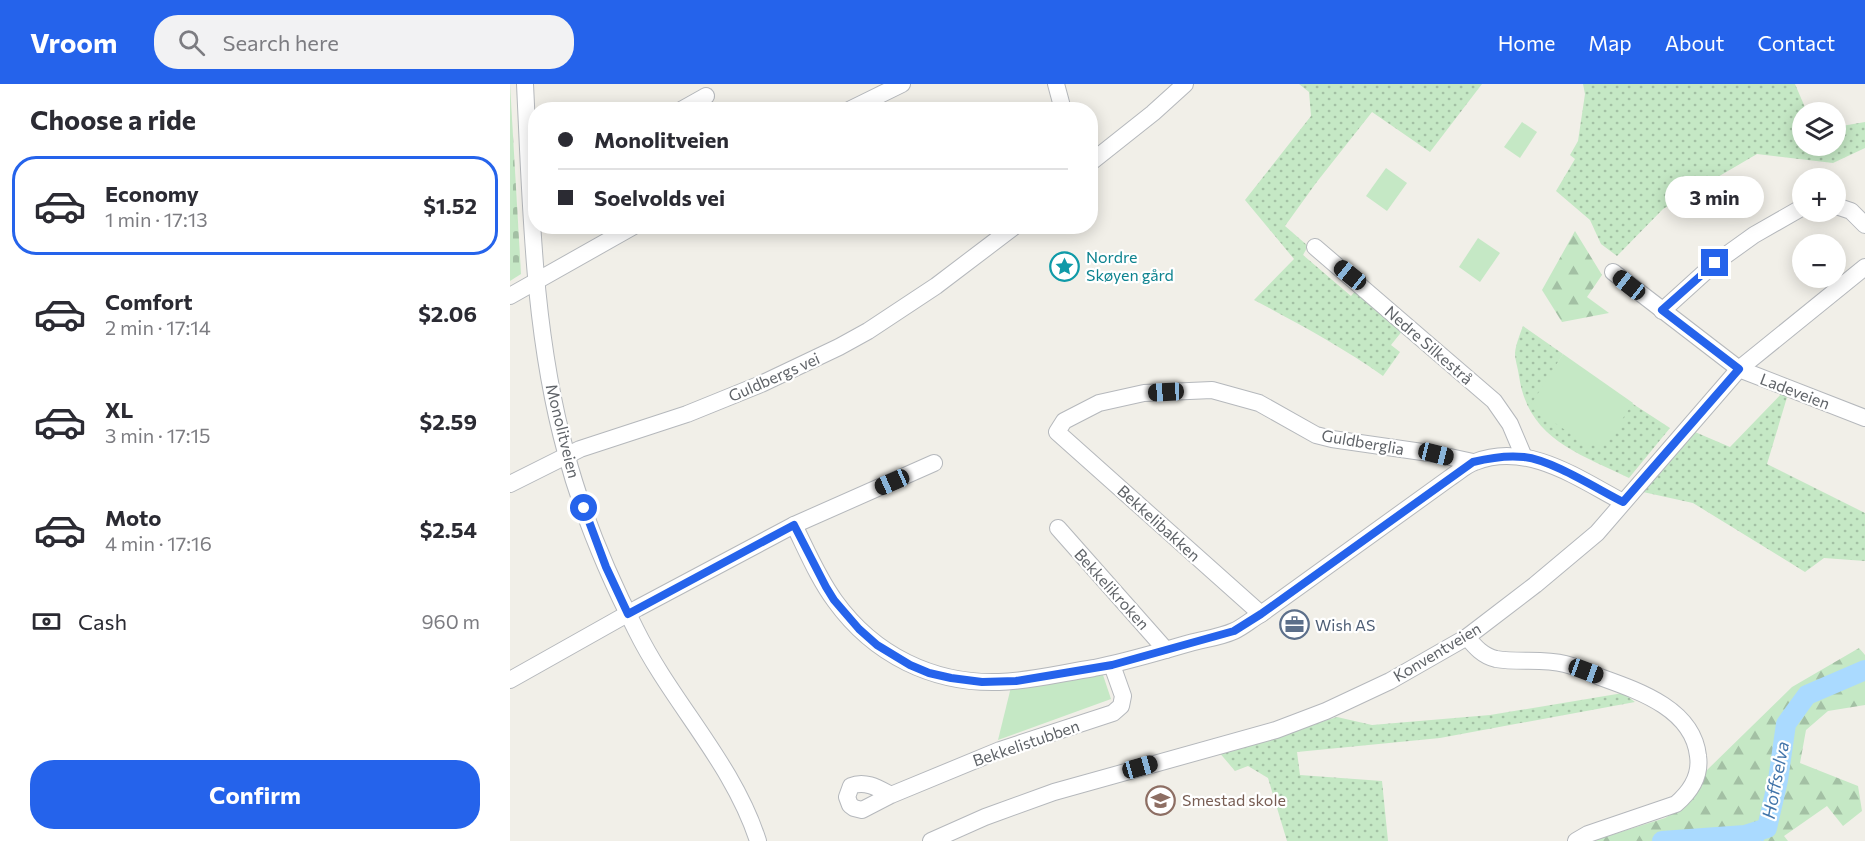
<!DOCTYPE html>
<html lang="en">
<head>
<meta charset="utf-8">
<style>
	body { margin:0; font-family:Commissioner,sans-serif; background:#f2f2f3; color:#2b2b33; height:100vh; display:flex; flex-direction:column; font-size:22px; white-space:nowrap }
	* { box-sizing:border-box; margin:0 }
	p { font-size:20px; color:#7c7c81 }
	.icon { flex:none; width:33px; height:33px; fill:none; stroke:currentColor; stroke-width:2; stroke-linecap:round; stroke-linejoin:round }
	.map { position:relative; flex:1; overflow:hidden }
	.side { display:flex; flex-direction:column; background:#fff; width:510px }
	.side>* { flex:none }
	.hud { position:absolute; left:18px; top:18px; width:570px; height:132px; border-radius:24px; box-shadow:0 3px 15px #0003; display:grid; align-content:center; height:132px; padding:0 30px; background:#fff }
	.controls { position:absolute; left:1282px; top:18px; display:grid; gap:12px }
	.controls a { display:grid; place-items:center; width:54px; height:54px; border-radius:50%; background:#fff; box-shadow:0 3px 15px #0003; font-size:30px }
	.end { position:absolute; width:27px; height:27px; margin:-14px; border:8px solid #2563eb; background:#fff; box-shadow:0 0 0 3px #fff }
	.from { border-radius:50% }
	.bubble { position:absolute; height:42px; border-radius:21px; background:#fff; box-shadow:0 3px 15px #0003; font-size:20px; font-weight:700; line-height:42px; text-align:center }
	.car { position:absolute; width:18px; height:36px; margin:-18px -9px; border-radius:8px; box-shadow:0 0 4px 2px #0007; background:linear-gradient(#222 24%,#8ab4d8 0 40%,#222 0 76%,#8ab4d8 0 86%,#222 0) }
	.hud b { display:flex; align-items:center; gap:21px; height:57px; font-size:22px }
	.hud b+b { border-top:2px solid #e1e1e2 }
	.hud i { width:15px; height:15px; background:#2b2b33 }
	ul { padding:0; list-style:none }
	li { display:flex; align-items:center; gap:18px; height:99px; margin:0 12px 9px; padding:0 18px; border:3px solid transparent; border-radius:24px }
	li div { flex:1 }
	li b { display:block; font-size:22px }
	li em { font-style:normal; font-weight:700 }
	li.current { border-color:#2563eb }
	li>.icon { width:54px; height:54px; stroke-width:1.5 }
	h2 { padding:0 30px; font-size:27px; line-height:72px }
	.pay { display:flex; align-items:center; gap:15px; height:66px; padding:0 30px; font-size:22px }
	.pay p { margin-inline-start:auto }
	.primary-button { display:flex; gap:12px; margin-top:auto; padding:12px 30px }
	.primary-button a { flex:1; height:69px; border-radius:24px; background:#2563eb; color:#fff; font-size:24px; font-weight:700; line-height:69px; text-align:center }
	header { display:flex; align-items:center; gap:36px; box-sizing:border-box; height:84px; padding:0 30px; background:#2563eb; color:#fff }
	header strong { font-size:28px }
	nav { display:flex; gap:33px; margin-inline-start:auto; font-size:21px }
	.search { width:420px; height:54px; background:#f2f2f3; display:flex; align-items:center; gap:15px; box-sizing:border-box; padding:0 21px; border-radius:24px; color:#7c7c81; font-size:22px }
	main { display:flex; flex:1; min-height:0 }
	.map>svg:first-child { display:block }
</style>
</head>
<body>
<header>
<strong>Vroom</strong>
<div class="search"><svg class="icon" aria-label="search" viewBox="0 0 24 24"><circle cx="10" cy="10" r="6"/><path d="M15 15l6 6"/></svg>Search here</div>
<nav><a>Home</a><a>Map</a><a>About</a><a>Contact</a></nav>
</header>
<main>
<section class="side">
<h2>Choose a ride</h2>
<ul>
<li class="current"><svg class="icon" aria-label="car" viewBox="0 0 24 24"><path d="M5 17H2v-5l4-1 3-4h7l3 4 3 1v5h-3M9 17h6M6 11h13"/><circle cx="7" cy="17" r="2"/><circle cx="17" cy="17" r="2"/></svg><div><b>Economy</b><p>1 min · 17:13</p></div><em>$1.52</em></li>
<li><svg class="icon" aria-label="car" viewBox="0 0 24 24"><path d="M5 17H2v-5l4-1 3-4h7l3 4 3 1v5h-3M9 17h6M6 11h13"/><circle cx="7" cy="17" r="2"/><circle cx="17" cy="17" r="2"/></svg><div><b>Comfort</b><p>2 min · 17:14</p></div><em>$2.06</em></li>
<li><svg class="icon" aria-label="car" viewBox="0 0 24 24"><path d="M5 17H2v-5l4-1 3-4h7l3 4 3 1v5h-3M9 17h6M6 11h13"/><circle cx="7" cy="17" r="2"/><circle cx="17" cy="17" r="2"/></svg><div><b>XL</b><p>3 min · 17:15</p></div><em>$2.59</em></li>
<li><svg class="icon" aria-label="car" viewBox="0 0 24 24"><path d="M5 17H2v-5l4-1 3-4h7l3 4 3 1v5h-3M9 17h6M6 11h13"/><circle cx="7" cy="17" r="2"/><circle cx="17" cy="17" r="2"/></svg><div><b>Moto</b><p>4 min · 17:16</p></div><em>$2.54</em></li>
</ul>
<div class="pay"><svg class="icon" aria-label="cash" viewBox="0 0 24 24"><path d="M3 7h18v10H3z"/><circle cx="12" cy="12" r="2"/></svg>Cash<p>960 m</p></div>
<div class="primary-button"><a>Confirm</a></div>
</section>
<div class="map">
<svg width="1355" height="757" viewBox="0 0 1355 757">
	<defs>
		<pattern id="grass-dots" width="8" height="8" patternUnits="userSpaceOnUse" patternTransform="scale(1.5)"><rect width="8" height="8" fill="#c5e8c5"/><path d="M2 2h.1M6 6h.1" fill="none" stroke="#a3c0a4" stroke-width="1.8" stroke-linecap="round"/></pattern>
		<pattern id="forest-firs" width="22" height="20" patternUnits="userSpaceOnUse" patternTransform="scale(1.5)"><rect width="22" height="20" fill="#c5e8c5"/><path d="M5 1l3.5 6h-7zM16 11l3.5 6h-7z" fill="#a3c0a4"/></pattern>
		<pattern id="cemetery-stones" width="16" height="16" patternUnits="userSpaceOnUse" patternTransform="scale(1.5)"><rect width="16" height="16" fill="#c5e8c5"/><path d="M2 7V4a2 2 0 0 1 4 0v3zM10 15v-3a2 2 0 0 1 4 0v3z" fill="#a3c0a4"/></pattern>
	</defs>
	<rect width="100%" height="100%" fill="#f1efe8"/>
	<g fill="url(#grass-dots)">
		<path d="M 789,0 L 972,0 L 920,68 L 862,28 L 806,99 L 775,142 L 798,162 L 793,171 L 841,212 L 847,205 L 893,246 L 881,261 L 890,268 L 873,292 C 832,263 789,240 744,216 L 784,175 L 735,116 L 801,32 L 799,8 Z"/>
		<polygon points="1073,0 1285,0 1297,28 1293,28 1293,62 1326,62 1326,43 1355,38 1355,64 1323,79 1247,70 1153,125 1107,172 1091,160 1080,136 1046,107 1065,75 1060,71 1068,57 1075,10"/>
		<path d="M 1013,242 L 1053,270 L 1022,322 L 1120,318 L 1160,344 L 1119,394 C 1068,369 1018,355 1009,292 C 1008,284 1005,276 1005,269 C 1006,260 1010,250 1013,242 Z"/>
		<polygon points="1274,307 1278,310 1257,380 1355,429 1355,477 1314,474 1295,488 1183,419 1133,408 1185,348 1220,363"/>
		<polygon points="1113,609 1125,618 930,654 787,668 790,691 872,697 878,757 777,757 758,694 738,682 725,687 708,667 722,665 827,633 862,641 980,631"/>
	</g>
	<g fill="url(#forest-firs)">
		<polygon points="1065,147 1092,191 1077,213 1099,229 1052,238 1032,206"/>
		<polygon points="1349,564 1355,571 1355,621 1318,627 1296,646 1290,679 1348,702 1352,727 1333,742 1317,722 1274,752 1278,757 1082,757 1155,734 1172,724 1196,687 1282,603"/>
	</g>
	<polygon fill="url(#cemetery-stones)" points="0,0 11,190 0,197"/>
	<g fill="#c5e8c5">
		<polygon points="1012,38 1027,48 1010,74 994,63"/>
		<polygon points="876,84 897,99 877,127 856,112"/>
		<polygon points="968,154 990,169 970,198 949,183"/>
		<polygon points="1053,270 1123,319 1095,361 1077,361 1020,322"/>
		<polygon points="593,591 601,615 488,656 501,603"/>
	</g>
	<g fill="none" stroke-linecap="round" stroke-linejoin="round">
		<polyline stroke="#aadaff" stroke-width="3" points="1252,757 1257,744"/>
		<polyline stroke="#aadaff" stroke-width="20" points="1152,757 1235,751 1257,744 1268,696 1276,640 1297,611 1355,586"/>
		<defs>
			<g id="minor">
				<path d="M 15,0 C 21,123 23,249 56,369 C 72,430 97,489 126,546 C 162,619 223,679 248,757"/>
				<polyline points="546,0 553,26"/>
				<polyline points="171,26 196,12"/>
				<polyline points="339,26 392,0"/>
				<polyline points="580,79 643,29 675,0"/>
				<polyline points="1326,122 1341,127 1355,141"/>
				<polyline points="805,163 984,317 1000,340 1014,373"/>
				<polyline points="1103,188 1229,285 1355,334"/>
				<polyline points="0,212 124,142"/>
				<polyline points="1152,227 1205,179 1244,151 1293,123"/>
				<polyline points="0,400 70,365 177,330 251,300 329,263 358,247 426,202 505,142"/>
				<path d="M 284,441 C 297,467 308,494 325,517 C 364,571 423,600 489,598 C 521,597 552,589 584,584 C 616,578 648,568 680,559 C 695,555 711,553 724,547 C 733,543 742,535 751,530 L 941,393 C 949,388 956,381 965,378 C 1017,357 1069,395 1113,418"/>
				<polyline points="548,444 656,566"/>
				<polyline points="751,530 547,348 554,337 589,319 634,309 702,306 749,319 806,351 822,355 926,370 963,378"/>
				<path d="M 957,553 C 965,563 973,572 986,575 C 1009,579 1033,574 1055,580 C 1067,583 1079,588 1090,593 C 1129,607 1183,625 1188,672 C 1191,692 1180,708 1166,720 L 1078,750 L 1066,757"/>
				<polyline points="0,596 128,524 284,441 424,379"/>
				<path d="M 381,711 C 368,704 355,696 341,702 L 337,713 L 340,721 L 344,724 L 352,726 L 381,711 L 490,666 L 603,629 L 611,622 L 613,612 L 602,581"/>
				<polyline points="421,757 475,733 544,708 766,646 816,627 880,597 957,553 1025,501 1087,449 1229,285 1355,183"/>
			</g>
		</defs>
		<use href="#minor" stroke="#b5b8bc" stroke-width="18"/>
		<use href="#minor" stroke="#fff" stroke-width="16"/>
	</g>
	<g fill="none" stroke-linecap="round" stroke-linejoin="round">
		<path stroke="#2563eb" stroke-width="8" d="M 74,424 L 96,483 L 118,530 L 284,441 L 316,503 L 324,516 L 349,545 L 367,561 L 400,581 L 419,589 L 441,594 L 472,598 L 506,597 L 602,581 L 724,547 L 751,530 L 963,378 C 979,374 997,371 1014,373 C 1042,376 1087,405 1113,418 L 1229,285 L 1152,226 L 1205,179"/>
	</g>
	<defs>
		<symbol id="sight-ring" viewBox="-11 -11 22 22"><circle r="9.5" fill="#fff" stroke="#0f9aa8" stroke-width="1.5"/><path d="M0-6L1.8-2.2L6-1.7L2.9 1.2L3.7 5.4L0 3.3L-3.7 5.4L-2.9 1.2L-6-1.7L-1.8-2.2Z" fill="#0f9aa8"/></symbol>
		<symbol id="office-ring" viewBox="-11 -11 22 22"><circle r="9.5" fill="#fff" stroke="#5c6f8a" stroke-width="1.5"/><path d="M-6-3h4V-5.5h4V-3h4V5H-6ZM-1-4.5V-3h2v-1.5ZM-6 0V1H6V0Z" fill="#5c6f8a"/></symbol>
		<symbol id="school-ring" viewBox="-11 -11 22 22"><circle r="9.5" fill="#fff" stroke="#8d6e63" stroke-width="1.5"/><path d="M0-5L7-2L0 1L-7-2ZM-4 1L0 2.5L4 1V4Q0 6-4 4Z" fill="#8d6e63"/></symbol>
	</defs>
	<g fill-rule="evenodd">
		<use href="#sight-ring" x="538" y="166" width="33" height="33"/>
		<use href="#office-ring" x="768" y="524" width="33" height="33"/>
		<use href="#school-ring" x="634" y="700" width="33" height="33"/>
	</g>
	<g text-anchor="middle" stroke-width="4.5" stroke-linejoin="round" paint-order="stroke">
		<g font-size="16" fill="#0d838f" stroke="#fff" text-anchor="start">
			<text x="576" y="179">Nordre<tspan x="576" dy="18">Skøyen gård</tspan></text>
		</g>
		<g font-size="16" fill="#5f6368" stroke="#fff">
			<text transform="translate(919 261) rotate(41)" y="6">Nedre Silkestrå</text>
			<text transform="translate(264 293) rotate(-24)" y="6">Guldbergs vei</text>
			<text transform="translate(1285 307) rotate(21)" y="6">Ladeveien</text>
			<text transform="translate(53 347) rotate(76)" y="6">Monolitveien</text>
			<text transform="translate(853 358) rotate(10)" y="6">Guldberglia</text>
			<text transform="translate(649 439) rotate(42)" y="6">Bekkelibakken</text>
			<text transform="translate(602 505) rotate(48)" y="6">Bekkelikroken</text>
			<text transform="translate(927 568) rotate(-31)" y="6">Konventveien</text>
			<text transform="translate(516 659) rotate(-19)" y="6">Bekkelistubben</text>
		</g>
		<g font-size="16" fill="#4e5e75" stroke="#fff" text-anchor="start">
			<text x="805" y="547">Wish AS</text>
		</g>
		<g font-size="16" fill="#785e54" stroke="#fff" text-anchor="start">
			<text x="672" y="722">Smestad skole</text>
		</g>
		<g font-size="18" font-style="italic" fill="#4174aa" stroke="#fff">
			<text transform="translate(1266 696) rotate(-79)" y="6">Hoffselva</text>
		</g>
	</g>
</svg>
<div class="controls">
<a><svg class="icon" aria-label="layers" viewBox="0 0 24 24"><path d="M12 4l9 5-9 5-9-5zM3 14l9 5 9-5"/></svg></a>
<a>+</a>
<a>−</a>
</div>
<i class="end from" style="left:74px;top:424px"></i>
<i class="end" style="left:1205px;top:179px"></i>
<div class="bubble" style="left:1155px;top:92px;width:99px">3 min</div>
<i class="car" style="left:840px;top:191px;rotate:309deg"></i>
<i class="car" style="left:1119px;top:201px;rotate:308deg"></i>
<i class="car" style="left:656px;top:308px;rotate:267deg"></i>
<i class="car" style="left:926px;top:370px;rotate:104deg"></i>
<i class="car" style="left:382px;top:398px;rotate:246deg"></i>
<i class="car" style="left:1076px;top:587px;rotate:110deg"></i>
<i class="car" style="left:630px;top:683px;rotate:74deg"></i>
<div class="hud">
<b><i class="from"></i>Monolitveien</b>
<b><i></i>Soelvolds vei</b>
</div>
</div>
</main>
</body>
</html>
